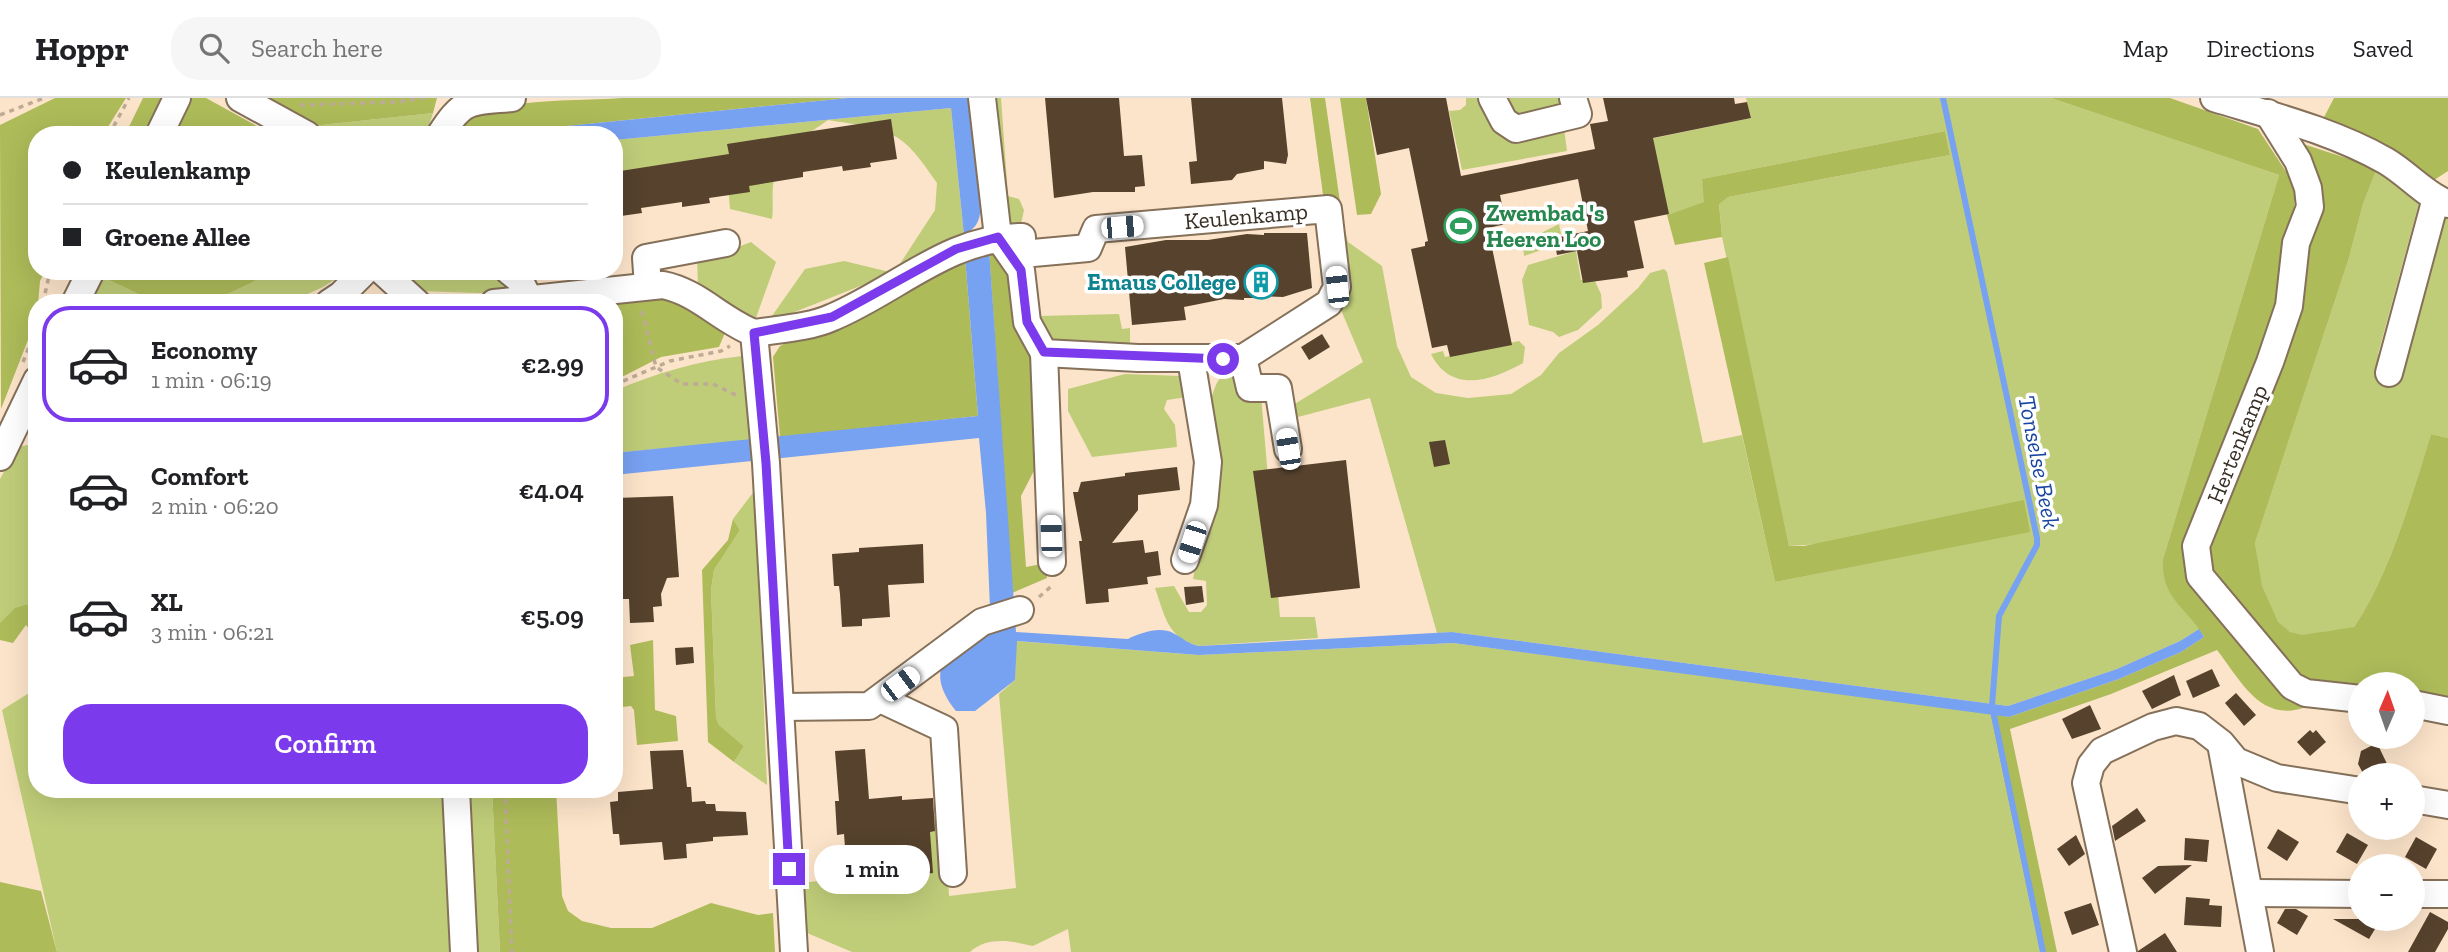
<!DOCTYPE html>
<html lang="en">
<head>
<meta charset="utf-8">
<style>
	body { margin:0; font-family:"Zilla Slab",serif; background:#f6f6f6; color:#202124; height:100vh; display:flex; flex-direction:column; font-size:26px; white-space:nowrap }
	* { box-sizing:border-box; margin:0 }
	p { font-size:23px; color:#757577 }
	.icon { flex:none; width:38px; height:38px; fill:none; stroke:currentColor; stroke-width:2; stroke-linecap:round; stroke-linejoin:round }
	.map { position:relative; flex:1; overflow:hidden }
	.drawer { position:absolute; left:28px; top:196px; width:595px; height:504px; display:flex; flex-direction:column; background:#fff; border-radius:28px; box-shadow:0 7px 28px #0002 }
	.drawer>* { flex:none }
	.banner { position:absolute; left:28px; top:28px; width:595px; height:154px; border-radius:28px; box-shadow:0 7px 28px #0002; display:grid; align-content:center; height:154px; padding:0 35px; background:#fff }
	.needle { width:46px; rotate:2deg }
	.controls { position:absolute; left:2348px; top:574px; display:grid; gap:14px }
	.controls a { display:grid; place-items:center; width:77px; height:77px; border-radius:50%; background:#fff; box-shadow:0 7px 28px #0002; font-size:35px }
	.end { position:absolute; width:32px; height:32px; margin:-16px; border:9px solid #7c3aed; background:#fff; box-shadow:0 0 0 4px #fff }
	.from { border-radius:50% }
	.bubble { position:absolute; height:49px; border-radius:24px; background:#fff; box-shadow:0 7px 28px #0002; font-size:23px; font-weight:600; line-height:49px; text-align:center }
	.car { position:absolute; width:21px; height:42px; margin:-21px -10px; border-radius:9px; box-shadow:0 0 5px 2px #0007; background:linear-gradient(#fff 24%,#345 0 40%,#fff 0 76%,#345 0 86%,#fff 0) }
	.banner b { display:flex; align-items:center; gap:24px; height:66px; font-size:26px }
	.banner b+b { border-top:2px solid #e0e0e0 }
	.banner i { width:18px; height:18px; background:#202124 }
	ul { padding:12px 0 0; list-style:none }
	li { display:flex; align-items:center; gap:21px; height:116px; margin:0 14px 10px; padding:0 21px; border:4px solid transparent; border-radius:28px }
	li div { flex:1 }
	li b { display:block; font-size:26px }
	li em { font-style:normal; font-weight:600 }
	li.selected { border-color:#7c3aed }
	li>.icon { width:63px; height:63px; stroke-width:1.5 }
	.primary-button { display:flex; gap:14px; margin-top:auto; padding:14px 35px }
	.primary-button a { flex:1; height:80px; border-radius:28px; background:#7c3aed; color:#fff; font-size:28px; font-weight:600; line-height:80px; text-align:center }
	header { display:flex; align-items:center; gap:42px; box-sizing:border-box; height:98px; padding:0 35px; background:#fff; border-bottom:2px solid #e0e0e0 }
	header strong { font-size:33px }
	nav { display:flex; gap:38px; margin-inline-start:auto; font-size:24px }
	.search { width:490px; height:63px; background:#f6f6f6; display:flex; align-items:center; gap:18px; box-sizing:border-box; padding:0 24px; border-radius:28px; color:#757577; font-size:26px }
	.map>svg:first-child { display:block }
</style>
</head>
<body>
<header>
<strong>Hoppr</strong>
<div class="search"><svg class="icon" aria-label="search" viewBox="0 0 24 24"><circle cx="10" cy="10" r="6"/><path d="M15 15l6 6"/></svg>Search here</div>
<nav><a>Map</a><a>Directions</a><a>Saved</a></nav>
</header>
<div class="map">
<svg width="2448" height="854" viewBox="0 0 2448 854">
	<rect width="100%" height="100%" fill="#fce4ca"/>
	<g fill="#bfcd79">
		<polygon points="994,0 1001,0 1008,98 1019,101 1024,112 1021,126 1008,131"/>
		<polygon points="1466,0 1481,0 1498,27 1564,30 1567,53 1462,72 1449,13 1460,12 1466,7"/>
		<polygon points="1499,0 1563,0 1563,1 1560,8 1518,19"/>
		<polygon points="1746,0 2051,0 2279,77 2163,461 2188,516 2199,531 2180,543 2117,571 2008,608 1452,534 1437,535 1370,300 1298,319 1293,307 1363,264 1341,212 1341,119 1348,144 1382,168 1397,248 1411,279 1436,295 1468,300 1511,296 1541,277 1559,255 1598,227 1638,190 1650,175 1664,171 1667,174 1703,345 1742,337 1775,484 2030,433 1789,448 1722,139 1719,105 1728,99 1950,57 1945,33 1702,81 1705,104 1667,117 1650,41 1751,20"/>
		<path d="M 951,10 L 964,137 L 893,175 L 767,225 L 805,171 L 844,163 L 894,175 L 935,112 L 937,85 C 926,70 914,50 898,40 C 878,28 850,26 828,22 C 803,40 780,49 774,82 C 771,94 774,108 772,121 L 730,111 L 727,74 L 614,80 L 614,42 Z"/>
		<polygon points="433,15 426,37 328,37 312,28"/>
		<path d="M 2377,70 L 2408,91 L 2419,105 L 2378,256 L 2394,265 L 2437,108 L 2448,113 L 2448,340 L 2431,336 C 2412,397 2390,476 2354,529 C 2346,533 2336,532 2327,533 C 2316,536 2301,540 2290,534 C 2262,519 2259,472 2255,445 L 2349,160 L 2363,106 Z"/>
		<polygon points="1559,126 1561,136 1552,138 1553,148 1524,158 1523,144"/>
		<polygon points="751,144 776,164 753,228 698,189 697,158 725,154"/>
		<polygon points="1576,153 1581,182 1594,181 1601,196 1602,210 1578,232 1559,239 1553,234 1529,227 1522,182 1528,167"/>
		<polygon points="1034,166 1039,218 1119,216 1122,231 1130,230 1130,250 1049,248 1041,235 1028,169"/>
		<polygon points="270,173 348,173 323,189 288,205 209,205 253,184"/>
		<polygon points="396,173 502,173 512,196 417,193"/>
		<polygon points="100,178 158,205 86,205"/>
		<path d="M 1519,243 L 1525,249 L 1523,265 C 1491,283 1451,296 1431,256 L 1443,253 L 1445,259 Z"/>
		<path d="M 742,258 L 752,342 L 614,355 L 614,293 C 656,275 697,263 742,258 Z"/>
		<path d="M 1232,272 L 1261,298 L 1280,519 L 1315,519 L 1318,540 L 1199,548 C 1167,540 1165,518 1155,490 L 1174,488 L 1189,514 L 1201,514 L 1207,507 L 1206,483 L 1193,481 L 1199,449 L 1212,298 C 1216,286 1219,276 1232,272 Z"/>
		<polygon points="1125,276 1182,278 1187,299 1167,302 1164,311 1175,327 1177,349 1092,359 1068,313 1068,291"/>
		<polygon points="37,345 37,508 29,506 0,526 0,381 18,349"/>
		<polygon points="755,392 767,687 734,664 744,648 719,627 716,620 711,492 714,472 740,432 733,421"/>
		<path d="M 1016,543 L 1199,557 L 1453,545 L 1990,615 L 2040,854 L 1071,854 L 1068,831 L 1033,848 C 1012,843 988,838 970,854 L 852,854 L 800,832 L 798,785 L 929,773 L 928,719 L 944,717 L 949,798 L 1016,790 L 999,596 L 1015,582 Z"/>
		<polygon points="37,590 37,691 450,691 456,854 57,854 2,612"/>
		<polygon points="463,691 492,691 500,854 467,854"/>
	</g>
	<g fill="#adbb59">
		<polygon points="55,0 126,0 103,37 37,37 37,173 45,173 40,183 37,219 1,311 0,27"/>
		<polygon points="143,0 162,0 144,37 125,37"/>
		<polygon points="192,0 206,0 273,37 173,37"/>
		<polygon points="259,0 437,0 433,15 312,28"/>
		<path d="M 624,0 L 848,0 L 527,32 L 509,37 L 447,37 C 452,32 456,24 462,21 C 503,0 577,3 624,0 Z"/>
		<polygon points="1310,0 1325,0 1340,104 1324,104"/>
		<polygon points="1340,0 1366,0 1381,96 1371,116 1357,117"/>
		<path d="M 2051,0 L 2170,0 L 2258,31 L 2295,87 L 2294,119 L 2278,219 L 2189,457 L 2309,608 C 2261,627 2242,584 2217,552 L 2111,596 L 2010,631 L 2057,854 L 2040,854 L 1990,615 L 2009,619 L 2119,581 L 2181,554 L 2204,539 C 2185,507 2161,501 2163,461 L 2279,77 Z"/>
		<polygon points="2334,0 2448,0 2448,73 2428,86 2321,25"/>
		<polygon points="1945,33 1950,57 1728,99 1719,106 1722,139 1675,147 1667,117 1704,104 1702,81"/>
		<path d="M 2297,44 L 2377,70 L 2363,106 L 2349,160 L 2255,445 L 2262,488 L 2278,524 L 2290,534 L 2302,537 L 2354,529 C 2390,476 2412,397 2431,336 L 2448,340 L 2448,605 L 2413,597 L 2413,586 L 2361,586 L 2361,591 L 2304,587 L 2204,467 L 2305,180 L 2316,111 Z"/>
		<polygon points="989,151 1003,156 1034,248 1041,359 1021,398 1026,469 1046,465 1047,480 1012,495"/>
		<polygon points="965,159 978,318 780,339 773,259 780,248"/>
		<polygon points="1728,159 1789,448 1804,448 2024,402 2030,434 1775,484 1704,165"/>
		<polygon points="102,173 270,173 253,184 209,205 158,205 100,178"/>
		<polygon points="665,195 727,230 719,249 661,259 614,283 614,205"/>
		<polygon points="733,421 740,432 714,472 711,492 716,620 719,627 744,648 734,664 708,644 702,472 728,442"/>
		<polygon points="29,506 37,508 37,541 26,527 13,545 0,542 0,525 15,510"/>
		<polygon points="653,542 655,612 676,618 678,643 637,647 634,612 631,608 614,610 614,580 634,578 630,547"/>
		<polygon points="492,691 556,691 562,798 568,813 582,823 611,830 652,830 711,805 758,817 773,815 775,854 500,854"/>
		<polygon points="0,784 41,793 57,854 0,854"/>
	</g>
	<g fill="#77a1f1">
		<path d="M 848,0 L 973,0 L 981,106 C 980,122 978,129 964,137 L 951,10 L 614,42 L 614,37 L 509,37 L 527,32 Z"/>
		<path d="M 989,151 L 1016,534 L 1128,541 C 1140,535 1160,528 1173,535 C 1183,540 1188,546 1199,548 L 1452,534 L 2008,608 L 2117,571 L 2180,543 L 2199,531 L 2204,539 L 2181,554 L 2119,581 L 2009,619 L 1453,545 L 1199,557 L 1017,543 L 1015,582 L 975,613 L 956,613 C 922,571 947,549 991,534 L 986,415 L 979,340 L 614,377 L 614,355 L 978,318 L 965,159 Z"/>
	</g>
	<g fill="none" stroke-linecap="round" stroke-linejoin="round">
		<polyline stroke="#77a1f1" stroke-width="6" points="1943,0 2037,440 2037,447 1999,518 1992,608 2043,854"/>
	</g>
	<g fill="#56422d">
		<polygon points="1045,0 1119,0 1124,58 1142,57 1145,88 1135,89 1135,94 1093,94 1054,100"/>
		<polygon points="1191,0 1282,0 1288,57 1286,66 1264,63 1264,71 1237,76 1232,82 1191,86 1189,64 1197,63"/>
		<polygon points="1366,0 1446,0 1461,78 1595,51 1590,26 1608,23 1603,0 1734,0 1735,6 1747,4 1751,20 1653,40 1669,116 1634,123 1644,170 1627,173 1628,179 1583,185 1577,153 1557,157 1554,140 1588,133 1578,81 1500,97 1506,126 1488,130 1512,247 1450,259 1447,247 1432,250 1411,151 1425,148 1425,144 1428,143 1409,50 1377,57"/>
		<polygon points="891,21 897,61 870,65 871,69 843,73 842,68 803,74 803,79 749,88 750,94 709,100 710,105 682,109 682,104 641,110 642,115 614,119 614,74 729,56 727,46"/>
		<polygon points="1264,135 1307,135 1312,190 1283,199 1253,198 1253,200 1244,200 1244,202 1224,201 1184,209 1186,222 1132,227 1125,149 1166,142 1208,142 1247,136 1264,137"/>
		<polygon points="1322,236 1330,249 1309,262 1301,249"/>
		<polygon points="1445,342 1450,366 1434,369 1429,344"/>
		<polygon points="1346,362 1360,490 1271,500 1253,373"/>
		<polygon points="1177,369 1180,392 1138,397 1138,412 1112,445 1143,442 1145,455 1158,453 1161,477 1147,479 1148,486 1108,491 1109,504 1086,506 1079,443 1082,443 1073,394 1078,394 1081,384 1125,378 1125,375"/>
		<polygon points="673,398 679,479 667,480 661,496 662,508 653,509 654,524 630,525 629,501 623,501 621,429 618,430 616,400"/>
		<polygon points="923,446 924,485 888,487 890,519 862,521 862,528 842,529 840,496 839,488 834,488 832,456 859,454 859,450"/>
		<polygon points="1202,488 1204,504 1186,507 1184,489"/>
		<polygon points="693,549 694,565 676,567 675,550"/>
		<polygon points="2212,571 2220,588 2193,600 2186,583"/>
		<polygon points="2174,577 2181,597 2152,611 2142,593"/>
		<polygon points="2236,595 2256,617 2244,628 2225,605"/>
		<polygon points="2090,607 2101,631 2072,641 2062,621"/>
		<polygon points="2310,632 2313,635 2316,632 2326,644 2310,658 2297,644"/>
		<polygon points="2377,645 2389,670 2375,677 2364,677 2358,666 2361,653"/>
		<polygon points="865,651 869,701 902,698 902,702 933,700 935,733 930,734 933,775 917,777 906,788 892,789 881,780 847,782 846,771 842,767 846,763 844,736 837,737 835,703 839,703 835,653"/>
		<polygon points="683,652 687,689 691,689 692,704 705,703 706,706 715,706 716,713 746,714 748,737 713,739 713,743 686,746 687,760 664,762 662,744 620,747 619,736 613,736 610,704 618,703 618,694 653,691 650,653"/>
		<polygon points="2137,710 2146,723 2115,743 2112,728"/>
		<polygon points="2278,731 2299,744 2287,763 2267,750"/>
		<polygon points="2347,735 2368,747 2357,766 2336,754"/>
		<polygon points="2076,737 2085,756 2069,768 2057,751"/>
		<polygon points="2416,739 2437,751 2426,771 2405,759"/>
		<polygon points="2185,740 2209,742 2207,764 2184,762"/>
		<polygon points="2192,767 2155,796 2142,780 2158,768"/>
		<polygon points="2186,799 2210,801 2209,807 2222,808 2221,829 2184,827"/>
		<polygon points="2091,805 2099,827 2072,837 2064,814"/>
		<polygon points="2285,811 2296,811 2308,818 2297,837 2277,825"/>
		<polygon points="2430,814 2448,824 2448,831 2435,854 2408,854"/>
		<polygon points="2333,821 2381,821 2369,841"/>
		<polygon points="2165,835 2177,854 2138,854 2138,853"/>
	</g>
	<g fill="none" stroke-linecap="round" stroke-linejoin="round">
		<defs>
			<g id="minor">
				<polyline points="240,0 307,37"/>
				<polyline points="1492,0 1504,23 1516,31 1578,16 1573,0"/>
				<path d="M 2214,0 C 2273,18 2333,33 2386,63 C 2408,76 2424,96 2448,106"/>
				<polyline points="2268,15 2298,63 2308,90 2310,109 2296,145 2289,208 2270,264 2196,448 2200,478 2292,588 2306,595 2361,601"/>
				<polyline points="159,37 177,0"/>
				<path d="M 440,37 C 464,0 469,4 512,0"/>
				<polyline points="382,173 417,205"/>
				<polyline points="509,173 519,181 529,201"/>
				<polyline points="648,188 646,160 726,145"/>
				<polyline points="75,205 91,173"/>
				<polyline points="329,205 341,197 365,173"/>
				<path d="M 494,205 L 663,187 C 698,194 721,222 754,235"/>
				<path d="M 754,235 C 779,231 809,230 833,219 C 897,192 949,139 1022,139 L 1022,156 L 1088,150 L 1096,131 L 1328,111 L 1337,189 L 1329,205 L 1243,260 L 1138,260 L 1044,255 L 1027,224 L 1021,172 L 998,139 L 982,0"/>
				<polyline points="754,235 766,365 794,854"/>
				<polyline points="1044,255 1052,464"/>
				<polyline points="1243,260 1250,290 1278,290 1288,351"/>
				<polyline points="2389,275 2436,100"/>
				<polyline points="0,359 37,282"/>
				<polyline points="1185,462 1204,407 1208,364 1191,261"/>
				<polyline points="880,601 944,631 953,775"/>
				<polyline points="2413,606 2448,613"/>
				<polyline points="782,609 869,608 982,524 1020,512"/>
				<polyline points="2221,646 2260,854"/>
				<polyline points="456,691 464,854"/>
				<polyline points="2413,701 2448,707"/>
				<polyline points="2250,795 2361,796"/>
				<polyline points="2413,796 2448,796"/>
				<polyline points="2123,854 2086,685 2091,667 2102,653 2153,629 2176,623 2199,628 2221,645 2236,663 2277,680 2361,693"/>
			</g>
		</defs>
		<use href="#minor" stroke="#857059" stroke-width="30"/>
		<g stroke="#beab96" stroke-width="3.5" stroke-dasharray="5 5" stroke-linecap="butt">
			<polyline points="300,7 397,4 424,0"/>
			<polyline points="0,17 44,0"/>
			<polyline points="109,37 129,0"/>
			<polyline points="43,205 50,173"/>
			<polyline points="642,213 656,269 682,286 713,286 736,297"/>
			<polyline points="23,264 37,228"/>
			<polyline points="614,287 670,263 721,253 730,248"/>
			<polyline points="1039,499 1054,486"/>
			<polyline points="505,691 512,854"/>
		</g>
		<use href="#minor" stroke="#fff" stroke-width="26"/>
	</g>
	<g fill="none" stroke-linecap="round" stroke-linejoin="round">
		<polyline stroke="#7c3aed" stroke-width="9" points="789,771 766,365 754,235 832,219 956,151 998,139 1021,172 1027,224 1044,254 1223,261"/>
	</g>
	<defs>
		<symbol id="stadium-ring" viewBox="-11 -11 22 22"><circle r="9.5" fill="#fff" stroke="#2e9e5b" stroke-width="1.5"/><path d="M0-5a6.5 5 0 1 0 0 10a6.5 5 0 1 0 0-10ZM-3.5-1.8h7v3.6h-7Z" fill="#2e9e5b"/></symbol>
		<symbol id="building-ring" viewBox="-11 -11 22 22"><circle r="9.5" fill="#fff" stroke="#0f9aa8" stroke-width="1.5"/><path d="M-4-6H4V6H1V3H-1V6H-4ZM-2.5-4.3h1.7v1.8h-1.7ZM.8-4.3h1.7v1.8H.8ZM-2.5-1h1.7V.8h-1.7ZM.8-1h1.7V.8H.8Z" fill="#0f9aa8"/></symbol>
	</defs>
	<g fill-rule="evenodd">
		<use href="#stadium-ring" x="1442" y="109" width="38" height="38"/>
		<use href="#building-ring" x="1242" y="165" width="38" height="38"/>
	</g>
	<g text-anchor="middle" stroke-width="7" stroke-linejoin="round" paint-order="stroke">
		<g font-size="23" font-weight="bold" fill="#27864d" stroke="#fff" text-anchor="start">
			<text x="1486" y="123">Zwembad 's<tspan x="1486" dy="26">Heeren Loo</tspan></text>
		</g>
		<g font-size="23" fill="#372e24" stroke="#fff">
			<text transform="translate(1246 118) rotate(-5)" y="8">Keulenkamp</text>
			<text transform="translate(2237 346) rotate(-68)" y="8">Hertenkamp</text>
		</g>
		<g font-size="23" font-weight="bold" fill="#0d838f" stroke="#fff" text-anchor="end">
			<text x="1236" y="192">Emaus College</text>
		</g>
		<g font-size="24" font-style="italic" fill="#18459f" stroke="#fff">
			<text transform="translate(2039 364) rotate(79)" y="8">Tonselse Beek</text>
		</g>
	</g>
</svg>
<div class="controls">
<a><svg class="needle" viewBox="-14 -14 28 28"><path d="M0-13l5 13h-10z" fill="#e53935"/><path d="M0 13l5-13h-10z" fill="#757577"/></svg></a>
<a>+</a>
<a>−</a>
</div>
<i class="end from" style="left:1223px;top:261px"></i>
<i class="end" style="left:789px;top:771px"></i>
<div class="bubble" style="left:814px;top:747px;width:116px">1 min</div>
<i class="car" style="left:1122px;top:129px;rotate:85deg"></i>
<i class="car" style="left:1337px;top:189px;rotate:354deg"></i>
<i class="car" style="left:1288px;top:351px;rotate:351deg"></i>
<i class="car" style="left:1051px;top:438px;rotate:358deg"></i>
<i class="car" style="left:1192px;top:444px;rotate:198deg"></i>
<i class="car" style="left:900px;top:586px;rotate:53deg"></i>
<div class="banner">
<b><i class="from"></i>Keulenkamp</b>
<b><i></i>Groene Allee</b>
</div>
<section class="drawer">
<ul>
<li class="selected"><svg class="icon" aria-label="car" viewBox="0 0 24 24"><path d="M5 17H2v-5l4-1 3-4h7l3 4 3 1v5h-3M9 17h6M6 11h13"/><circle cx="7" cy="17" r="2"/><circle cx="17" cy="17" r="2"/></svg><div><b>Economy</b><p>1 min · 06:19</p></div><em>€2.99</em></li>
<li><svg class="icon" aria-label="car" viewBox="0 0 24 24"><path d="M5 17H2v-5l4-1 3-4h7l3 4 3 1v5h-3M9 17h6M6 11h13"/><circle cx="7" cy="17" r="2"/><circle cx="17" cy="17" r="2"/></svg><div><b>Comfort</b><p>2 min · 06:20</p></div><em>€4.04</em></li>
<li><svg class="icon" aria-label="car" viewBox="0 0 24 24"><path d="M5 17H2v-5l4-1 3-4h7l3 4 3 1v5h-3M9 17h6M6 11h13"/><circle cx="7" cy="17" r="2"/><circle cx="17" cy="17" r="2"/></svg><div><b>XL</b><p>3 min · 06:21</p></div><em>€5.09</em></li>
</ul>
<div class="primary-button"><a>Confirm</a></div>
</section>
</div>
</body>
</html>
